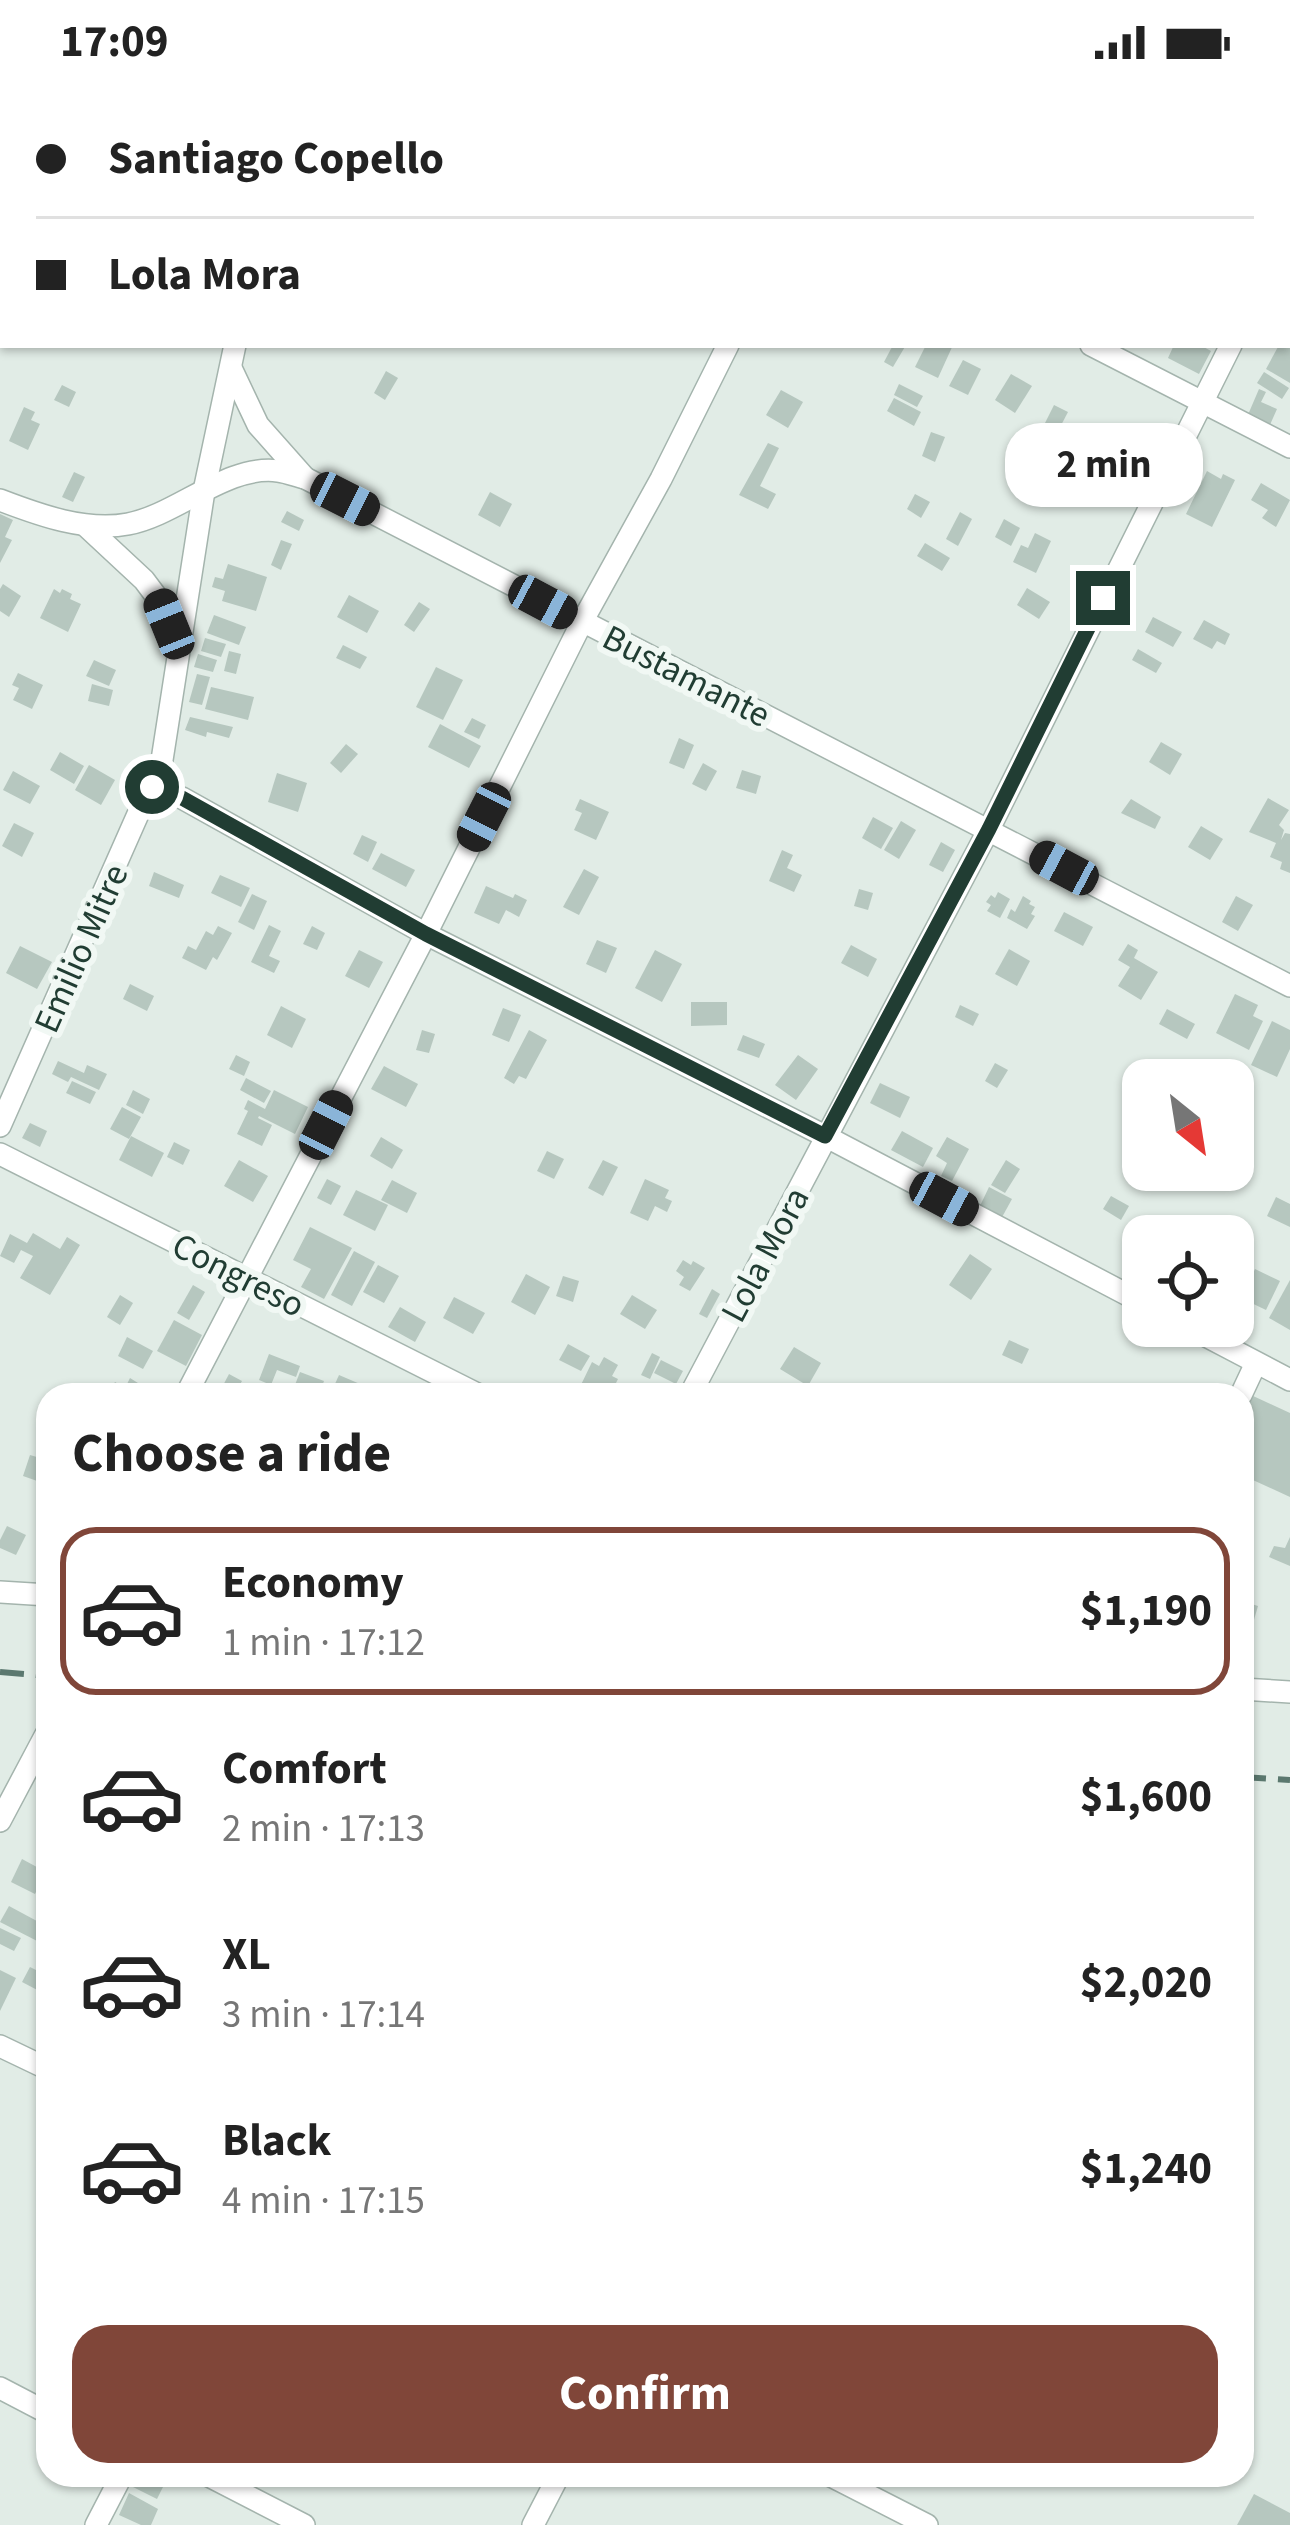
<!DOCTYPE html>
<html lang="en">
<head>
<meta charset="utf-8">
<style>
	body { margin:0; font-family:"Source Sans 3",sans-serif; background:#f6f6f6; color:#222; height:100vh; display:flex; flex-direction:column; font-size:45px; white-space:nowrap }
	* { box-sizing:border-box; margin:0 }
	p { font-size:39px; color:#767676 }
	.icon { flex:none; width:66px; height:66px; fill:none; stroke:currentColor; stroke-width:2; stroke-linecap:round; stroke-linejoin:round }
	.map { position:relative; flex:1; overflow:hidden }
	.side { position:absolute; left:36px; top:1299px; width:1218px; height:1104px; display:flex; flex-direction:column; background:#fff; border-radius:36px; box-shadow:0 3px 9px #0004 }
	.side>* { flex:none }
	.top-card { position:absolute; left:0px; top:0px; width:1290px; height:264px; box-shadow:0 3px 9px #0004; display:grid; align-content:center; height:264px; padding:0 36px; background:#fff }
	.needle { width:78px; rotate:150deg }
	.buttons { position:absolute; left:1122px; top:975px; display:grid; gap:24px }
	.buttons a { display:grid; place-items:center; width:132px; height:132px; border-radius:24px; background:#fff; box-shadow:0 3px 9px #0004; font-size:60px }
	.end { position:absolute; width:54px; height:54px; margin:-27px; border:15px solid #213d33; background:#fff; box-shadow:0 0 0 6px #fff }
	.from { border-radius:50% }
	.bubble { position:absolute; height:84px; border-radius:36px; background:#fff; box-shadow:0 3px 9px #0004; font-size:39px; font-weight:700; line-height:84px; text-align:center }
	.car { position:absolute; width:36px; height:72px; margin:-36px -18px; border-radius:15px; box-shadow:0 0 9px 3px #0007; background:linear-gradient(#222 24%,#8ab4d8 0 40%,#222 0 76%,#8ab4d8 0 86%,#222 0) }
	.top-card b { display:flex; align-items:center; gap:42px; height:114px; font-size:45px }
	.top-card b+b { border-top:3px solid #e0e0e0 }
	.top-card i { width:30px; height:30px; background:#222 }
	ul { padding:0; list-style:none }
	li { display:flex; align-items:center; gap:36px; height:168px; margin:0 24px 18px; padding:0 12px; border:6px solid transparent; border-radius:36px }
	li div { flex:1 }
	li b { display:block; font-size:45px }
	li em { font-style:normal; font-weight:700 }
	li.selected { border-color:#804639 }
	li>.icon { width:108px; height:108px; stroke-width:1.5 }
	h2 { padding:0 36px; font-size:54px; line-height:144px }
	.action { display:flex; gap:24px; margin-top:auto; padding:24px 36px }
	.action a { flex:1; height:138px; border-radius:36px; background:#804639; color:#fff; font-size:48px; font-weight:700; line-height:138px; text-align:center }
	.status { display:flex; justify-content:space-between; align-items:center; height:84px; padding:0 60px; background:#fff; direction:ltr }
	.status svg { height:33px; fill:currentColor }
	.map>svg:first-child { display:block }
</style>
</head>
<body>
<div class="status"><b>17:09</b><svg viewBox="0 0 49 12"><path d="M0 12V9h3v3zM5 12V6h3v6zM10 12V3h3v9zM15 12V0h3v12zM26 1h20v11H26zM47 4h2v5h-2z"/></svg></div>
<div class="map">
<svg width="1290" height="2441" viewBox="0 0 1290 2441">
	<rect width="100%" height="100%" fill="#e1ece6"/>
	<g fill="#b6c7bf">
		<polygon points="893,261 906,261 893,283 884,278"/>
		<polygon points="926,261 953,261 938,294 915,283"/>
		<polygon points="1174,261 1200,261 1211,267 1199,290 1168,274"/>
		<polygon points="1279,261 1290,261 1290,299 1266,285"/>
		<polygon points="963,276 981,285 968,311 949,302"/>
		<polygon points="386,287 398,294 385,316 374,309"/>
		<polygon points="1264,288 1289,304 1282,315 1257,299"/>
		<polygon points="1011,290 1032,302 1015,329 995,316"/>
		<polygon points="899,300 923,312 917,323 894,311"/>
		<polygon points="62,301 76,308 69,323 54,316"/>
		<polygon points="1259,305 1266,308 1261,318 1277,325 1269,343 1247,333"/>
		<polygon points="781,306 803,318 788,344 766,331"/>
		<polygon points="894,314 921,328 914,342 887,327"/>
		<polygon points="1054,321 1068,328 1057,349 1043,343"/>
		<polygon points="24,323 35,328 31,336 40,340 28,366 9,357"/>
		<polygon points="931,348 945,353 935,378 922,372"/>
		<polygon points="1071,356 1092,367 1083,383 1063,372"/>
		<polygon points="768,359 779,364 760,402 776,410 768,425 739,411"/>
		<polygon points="1207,387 1221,395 1223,390 1235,396 1212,443 1186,430"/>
		<polygon points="74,388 85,393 73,418 62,413"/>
		<polygon points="1261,399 1290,416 1276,443 1262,434 1268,426 1251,416"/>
		<polygon points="490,408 512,420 500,443 478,431"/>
		<polygon points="915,410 930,418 921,434 907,425"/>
		<polygon points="287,427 304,436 299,447 281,438"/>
		<polygon points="960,428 972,435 958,462 946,455"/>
		<polygon points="0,430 13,436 5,453 12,456 0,479"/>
		<polygon points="1004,435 1020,444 1011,462 995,453"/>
		<polygon points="1035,449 1051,457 1036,489 1013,478 1021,461 1028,464"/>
		<polygon points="281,456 292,460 281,486 271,481"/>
		<polygon points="925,459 950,474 942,487 917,472"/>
		<polygon points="228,480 267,493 256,527 222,517 225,507 212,503 215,493 223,495"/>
		<polygon points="3,500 21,512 9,533 0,527 0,505"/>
		<polygon points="1027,504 1050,518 1039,535 1017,521"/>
		<polygon points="54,505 60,509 62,505 72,510 70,515 81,520 68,548 40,534"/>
		<polygon points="349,511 379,527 367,549 337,533"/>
		<polygon points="419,518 430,525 414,548 404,541"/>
		<polygon points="214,531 246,543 239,561 207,549"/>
		<polygon points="1153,533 1182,548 1173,563 1145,548"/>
		<polygon points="1204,536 1230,550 1225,561 1217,557 1212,565 1193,555"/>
		<polygon points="205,554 226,560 221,573 201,567"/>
		<polygon points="343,561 367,573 360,585 336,574"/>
		<polygon points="1138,565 1162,579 1156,589 1132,576"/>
		<polygon points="229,567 241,570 236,590 224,587"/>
		<polygon points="198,570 217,576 213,588 194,583"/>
		<polygon points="94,576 116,586 109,602 86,592"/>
		<polygon points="436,583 463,596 443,636 416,623"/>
		<polygon points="18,589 43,601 32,625 13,616 19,604 12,601"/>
		<polygon points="197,590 210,593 202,621 189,618"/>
		<polygon points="92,600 113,606 109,622 88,617"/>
		<polygon points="211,603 254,613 248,636 205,625"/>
		<polygon points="190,633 233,643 229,654 207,648 206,653 185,646"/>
		<polygon points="472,634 486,641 479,655 464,648"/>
		<polygon points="440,640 481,662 469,684 428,663"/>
		<polygon points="679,654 694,661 684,685 669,679"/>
		<polygon points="1161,658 1182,670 1170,691 1149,678"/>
		<polygon points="346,660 358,670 341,689 330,679"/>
		<polygon points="60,668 84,682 74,700 50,686"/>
		<polygon points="703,679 717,687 706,707 692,700"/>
		<polygon points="89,681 115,696 101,721 75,706"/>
		<polygon points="742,686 761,692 756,710 736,704"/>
		<polygon points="13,687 40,702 30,720 3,706"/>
		<polygon points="277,689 307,699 298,728 268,718"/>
		<polygon points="1268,714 1289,726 1279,741 1284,746 1281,756 1285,749 1290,750 1290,789 1280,785 1282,778 1270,773 1276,759 1249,748"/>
		<polygon points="580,715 609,728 596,756 574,746 582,729 575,726"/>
		<polygon points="1131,715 1161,733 1155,745 1121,729"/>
		<polygon points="873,733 893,744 881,765 862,754"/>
		<polygon points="901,737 916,746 899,775 884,766"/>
		<polygon points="14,739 34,749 22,773 2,762"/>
		<polygon points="1201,742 1223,755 1210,776 1188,763"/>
		<polygon points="362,751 377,758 368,778 353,770"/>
		<polygon points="941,758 955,766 943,788 929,781"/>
		<polygon points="782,766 793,771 787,784 802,791 794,808 769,797"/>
		<polygon points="381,769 415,786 406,803 372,785"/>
		<polygon points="584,785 599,793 579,831 563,823"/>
		<polygon points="154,788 184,801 179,814 149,802"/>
		<polygon points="220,791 250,804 241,823 211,809"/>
		<polygon points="486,802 513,814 515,810 527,816 519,833 506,826 499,840 474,829"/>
		<polygon points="859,805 873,809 868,826 854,822"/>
		<polygon points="998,808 1010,815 1000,834 987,827 991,821 986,818 991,811 995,814"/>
		<polygon points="252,810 267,817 254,846 238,838"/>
		<polygon points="1023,812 1031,817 1029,820 1035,823 1031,830 1035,832 1027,845 1007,834 1011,825 1015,828"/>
		<polygon points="1236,812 1253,821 1238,847 1222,838"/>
		<polygon points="1064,828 1093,843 1083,862 1054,847"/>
		<polygon points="269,841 281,847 269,872 280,877 274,889 251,878"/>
		<polygon points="218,842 232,849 217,876 213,873 206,886 182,874 188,862 196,866 206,847 213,851"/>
		<polygon points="312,842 325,849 317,866 303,860"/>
		<polygon points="597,856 617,864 606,889 586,880"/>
		<polygon points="1128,860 1138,866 1134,874 1158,888 1141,916 1118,902 1130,883 1118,876"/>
		<polygon points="851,861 877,875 868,893 841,879"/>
		<polygon points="20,862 52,878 37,905 6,889"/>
		<polygon points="1009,865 1030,877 1017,902 995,890"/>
		<polygon points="359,866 383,878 369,904 345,892"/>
		<polygon points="655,866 682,880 662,918 635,904"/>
		<polygon points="130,900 154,912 147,927 123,915"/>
		<polygon points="1235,910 1258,921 1253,932 1263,937 1249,966 1216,949"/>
		<polygon points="691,918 727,918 727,941 691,942"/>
		<polygon points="960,921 979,930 973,942 955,933"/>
		<polygon points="281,922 306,935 292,964 267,951"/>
		<polygon points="503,924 521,931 509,958 492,951"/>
		<polygon points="1167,925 1195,940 1187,955 1159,940"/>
		<polygon points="1272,937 1290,946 1290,965 1277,993 1251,981"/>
		<polygon points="422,946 435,950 429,969 416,966"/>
		<polygon points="529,946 547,956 526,995 519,992 514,1000 504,994"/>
		<polygon points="743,951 765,960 759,974 737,966"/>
		<polygon points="236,971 250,978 244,992 229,985"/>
		<polygon points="798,971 818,985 796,1016 775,1001"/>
		<polygon points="58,977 84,989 87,981 107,990 99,1006 71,993 68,998 52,990"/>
		<polygon points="995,979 1008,986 997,1004 985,997"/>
		<polygon points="384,982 418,1000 406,1023 371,1005"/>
		<polygon points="246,994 271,1007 264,1019 240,1006"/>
		<polygon points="72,997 96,1008 90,1020 66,1009"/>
		<polygon points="880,999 910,1013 900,1034 870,1019"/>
		<polygon points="133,1006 150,1015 143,1030 126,1021"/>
		<polygon points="274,1006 308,1023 295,1050 259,1032 258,1034 272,1041 262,1062 237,1050 248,1027 244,1025 248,1016 265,1025"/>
		<polygon points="122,1023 141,1033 129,1055 110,1045"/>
		<polygon points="30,1039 47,1047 40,1063 22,1054"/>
		<polygon points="902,1047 933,1064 923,1083 891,1066"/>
		<polygon points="131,1052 164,1069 152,1093 119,1076"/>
		<polygon points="381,1053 403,1066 392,1085 370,1072"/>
		<polygon points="947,1053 969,1065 952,1097 941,1092 947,1079 936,1072"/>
		<polygon points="174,1058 190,1066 183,1081 167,1073"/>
		<polygon points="547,1067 564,1075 554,1095 537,1087"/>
		<polygon points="239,1076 268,1092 253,1118 224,1102"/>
		<polygon points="603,1076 618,1083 603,1112 588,1104"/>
		<polygon points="1006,1076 1020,1085 1005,1109 991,1101"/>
		<polygon points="327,1095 341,1102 331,1121 317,1114"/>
		<polygon points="645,1095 669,1106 665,1114 672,1117 667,1128 655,1122 648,1137 630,1129"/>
		<polygon points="392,1096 417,1109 407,1129 381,1116"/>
		<polygon points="989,1103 1012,1115 1001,1135 979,1124"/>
		<polygon points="356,1106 388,1121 375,1147 343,1131"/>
		<polygon points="1111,1112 1129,1122 1121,1136 1103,1125"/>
		<polygon points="1276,1113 1290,1120 1290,1143 1267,1132"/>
		<polygon points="310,1143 352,1164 324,1215 301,1203 311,1185 293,1176"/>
		<polygon points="33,1149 60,1165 67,1153 80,1161 50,1211 20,1194 33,1172 21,1166 14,1179 0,1172 10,1150 27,1159"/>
		<polygon points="354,1167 375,1178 352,1222 331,1211"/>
		<polygon points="970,1170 992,1185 971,1216 949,1201"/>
		<polygon points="683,1176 691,1181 693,1177 705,1184 690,1207 679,1201 684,1193 676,1187"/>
		<polygon points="378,1181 399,1192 384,1219 363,1208"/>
		<polygon points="1255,1185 1280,1197 1266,1226 1241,1214"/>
		<polygon points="526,1190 550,1203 535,1231 511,1218"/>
		<polygon points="563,1192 579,1197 573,1218 556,1212"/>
		<polygon points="1290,1196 1290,1246 1269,1234"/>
		<polygon points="193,1201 205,1208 189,1236 177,1229"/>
		<polygon points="712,1205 720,1210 707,1234 699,1230"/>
		<polygon points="120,1211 133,1219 120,1241 107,1233"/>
		<polygon points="632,1211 657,1226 645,1245 620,1230"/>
		<polygon points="454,1213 485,1229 473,1250 443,1234"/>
		<polygon points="400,1223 426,1238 415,1258 388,1243"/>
		<polygon points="174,1236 202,1251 186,1282 157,1267"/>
		<polygon points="127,1253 153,1267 143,1285 118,1272"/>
		<polygon points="1009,1256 1029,1265 1022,1280 1002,1271"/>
		<polygon points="568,1260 590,1272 581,1287 559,1276"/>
		<polygon points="794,1263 821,1279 808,1302 780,1285"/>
		<polygon points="652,1269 660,1273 650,1295 641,1291"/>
		<polygon points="269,1270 300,1282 296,1293 277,1286 271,1301 259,1296"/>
		<polygon points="604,1273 618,1281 612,1292 618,1295 610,1311 591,1311 579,1305 592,1278 599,1282"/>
		<polygon points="661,1276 683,1287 676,1300 654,1289"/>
		<polygon points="300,1288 324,1297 319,1311 291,1311"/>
		<polygon points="229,1290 242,1297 234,1311 218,1311"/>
		<polygon points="339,1291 360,1300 354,1311 330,1311"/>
		<polygon points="130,1294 157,1311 107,1311 115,1298 125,1304"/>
		<polygon points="1251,1311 1290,1329 1290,1413 1242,1391 1242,1331"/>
		<polygon points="30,1371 47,1376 40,1398 23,1392"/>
		<polygon points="7,1442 26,1451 16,1471 0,1464 0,1456"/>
		<polygon points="1290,1453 1290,1482 1269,1473 1274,1462 1285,1464"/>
		<polygon points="1242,1517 1258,1522 1249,1553 1242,1551"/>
		<polygon points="22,1775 46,1788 35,1810 11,1798"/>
		<polygon points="9,1822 48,1843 41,1859 0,1838"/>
		<polygon points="0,1844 21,1854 14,1867 0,1860"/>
		<polygon points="30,1883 48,1892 43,1909 22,1898"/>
		<polygon points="0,1886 16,1894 0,1927"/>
		<polygon points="134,2391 153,2391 166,2397 157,2415 129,2401"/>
		<polygon points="129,2409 158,2425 151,2441 141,2441 119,2431"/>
		<polygon points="1254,2410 1290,2429 1290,2441 1237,2441"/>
	</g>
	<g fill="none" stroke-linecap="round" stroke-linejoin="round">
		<defs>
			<g id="minor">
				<polyline points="572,0 577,3"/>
				<polyline points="351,3 353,0"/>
				<polyline points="859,3 861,0"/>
				<polyline points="0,11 3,13"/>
				<polyline points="1287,156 1290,150"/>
				<polyline points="1091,261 1290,363"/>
				<polyline points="231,284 258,341 305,394"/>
				<path d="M 0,416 C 39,431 86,448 128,440 C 177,431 227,380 278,387 C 287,388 296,392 305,394 L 1290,902"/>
				<polyline points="86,442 144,496 159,516 179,563"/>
				<polyline points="152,703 182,714 426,850 825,1052 1143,1219"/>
				<polyline points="0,1042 162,676 204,407 235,261"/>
				<polyline points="0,1070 479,1311"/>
				<polyline points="1187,1242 1290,1296"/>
				<polyline points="186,1311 426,850 582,538 661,395 728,261"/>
				<polyline points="690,1311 989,745 1231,261"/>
				<polyline points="1241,1311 1256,1279"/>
				<polyline points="0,1508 48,1511"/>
				<polyline points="1242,1605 1290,1608"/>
				<polyline points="0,1737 45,1652"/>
				<polyline points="0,1962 48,1985"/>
				<polyline points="0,2304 48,2329"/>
				<polyline points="207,2391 304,2441"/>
				<polyline points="829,2391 927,2441"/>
				<polyline points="96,2441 122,2391"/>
				<polyline points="533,2441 559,2391"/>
			</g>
		</defs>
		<use href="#minor" stroke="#a4b4ad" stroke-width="24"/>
		<use href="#minor" stroke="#fff" stroke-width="21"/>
		<g stroke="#5b786f" stroke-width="6" stroke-dasharray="24 12" stroke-linecap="butt">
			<polyline points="0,1588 48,1592"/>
			<polyline points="1242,1693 1290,1696"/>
		</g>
	</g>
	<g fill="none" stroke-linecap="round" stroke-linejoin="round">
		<polyline stroke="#213d33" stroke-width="15" points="152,703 182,714 426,850 825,1052 989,745 1103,514"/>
	</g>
	<g text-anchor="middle" stroke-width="12" stroke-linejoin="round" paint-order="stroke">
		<g font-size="36" fill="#213d33" stroke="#f1f8f4">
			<text transform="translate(687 591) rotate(27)" y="13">Bustamante</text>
			<text transform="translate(80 864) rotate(-66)" y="13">Emilio Mitre</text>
			<text transform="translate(764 1170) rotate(-62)" y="13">Lola Mora</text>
			<text transform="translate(239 1190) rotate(27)" y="13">Congreso</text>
		</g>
	</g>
</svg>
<div class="buttons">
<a><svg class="needle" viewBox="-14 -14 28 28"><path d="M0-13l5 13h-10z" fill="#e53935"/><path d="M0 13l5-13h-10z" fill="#767676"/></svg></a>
<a><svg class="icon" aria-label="locate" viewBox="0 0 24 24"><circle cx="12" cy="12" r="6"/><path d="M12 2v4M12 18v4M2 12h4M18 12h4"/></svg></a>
</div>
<i class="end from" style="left:152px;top:703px"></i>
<i class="end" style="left:1103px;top:514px"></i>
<div class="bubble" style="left:1005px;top:339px;width:198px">2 min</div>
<i class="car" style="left:345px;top:415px;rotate:117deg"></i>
<i class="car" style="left:543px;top:518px;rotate:118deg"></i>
<i class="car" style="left:169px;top:540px;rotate:338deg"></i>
<i class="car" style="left:484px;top:733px;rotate:207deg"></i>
<i class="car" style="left:1064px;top:784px;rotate:298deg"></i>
<i class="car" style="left:326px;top:1041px;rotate:27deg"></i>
<i class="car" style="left:944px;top:1115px;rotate:118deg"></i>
<div class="top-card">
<b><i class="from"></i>Santiago Copello</b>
<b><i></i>Lola Mora</b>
</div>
<section class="side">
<h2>Choose a ride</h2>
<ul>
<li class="selected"><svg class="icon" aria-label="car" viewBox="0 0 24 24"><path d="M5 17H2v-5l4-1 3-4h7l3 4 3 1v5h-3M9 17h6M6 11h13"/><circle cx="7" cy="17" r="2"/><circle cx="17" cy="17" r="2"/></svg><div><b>Economy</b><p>1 min · 17:12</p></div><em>$1,190</em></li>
<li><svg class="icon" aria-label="car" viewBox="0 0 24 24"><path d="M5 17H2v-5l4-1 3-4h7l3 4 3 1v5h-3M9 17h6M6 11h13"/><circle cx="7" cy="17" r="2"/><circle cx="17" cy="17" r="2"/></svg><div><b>Comfort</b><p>2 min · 17:13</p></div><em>$1,600</em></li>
<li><svg class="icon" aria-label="car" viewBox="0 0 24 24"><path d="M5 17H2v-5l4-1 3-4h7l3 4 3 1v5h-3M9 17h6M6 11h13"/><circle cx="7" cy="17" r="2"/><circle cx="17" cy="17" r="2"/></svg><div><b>XL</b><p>3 min · 17:14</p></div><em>$2,020</em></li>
<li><svg class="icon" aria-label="car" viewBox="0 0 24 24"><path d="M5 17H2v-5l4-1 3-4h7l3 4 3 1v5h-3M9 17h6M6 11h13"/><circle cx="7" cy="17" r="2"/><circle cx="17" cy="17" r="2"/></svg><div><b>Black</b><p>4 min · 17:15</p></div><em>$1,240</em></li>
</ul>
<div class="action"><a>Confirm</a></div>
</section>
</div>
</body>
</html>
